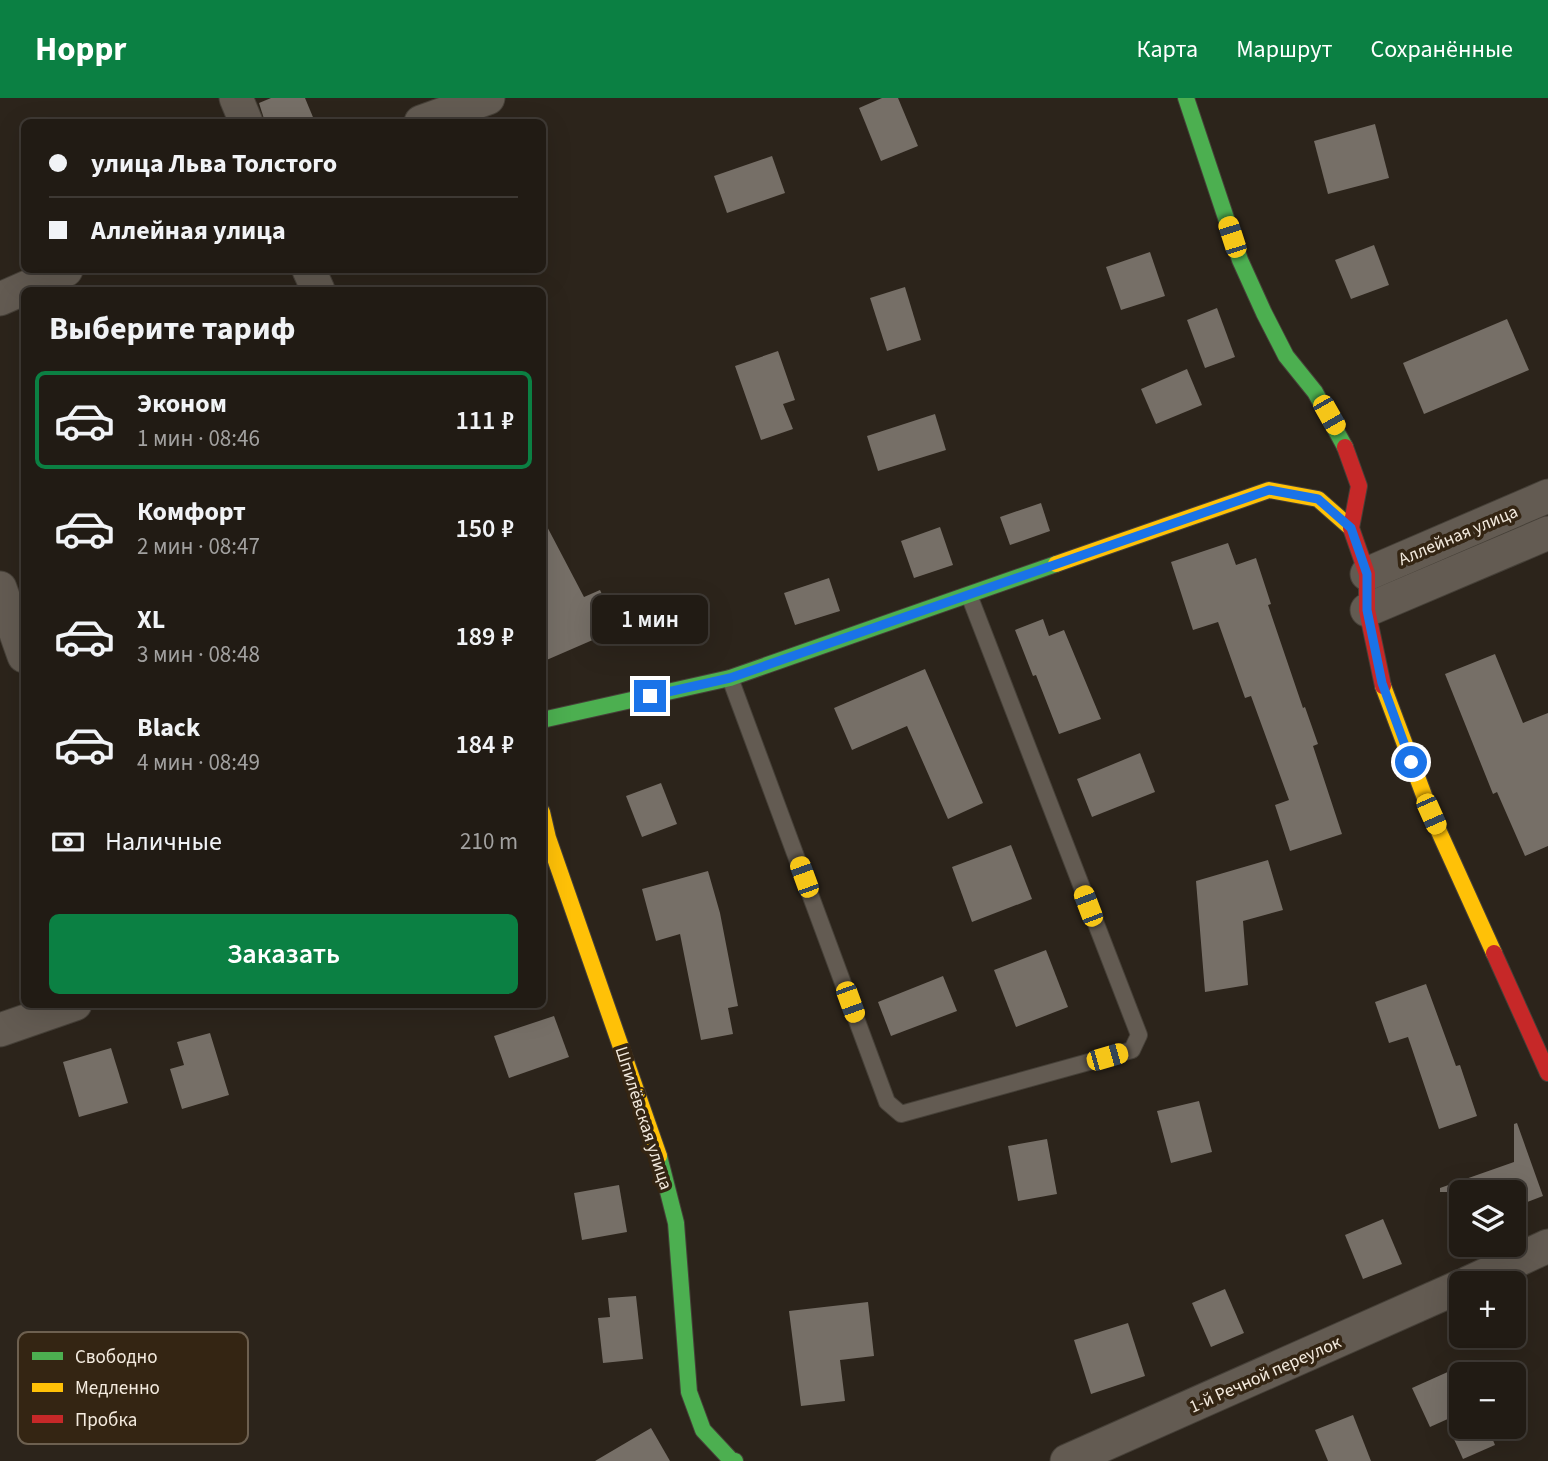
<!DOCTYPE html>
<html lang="ru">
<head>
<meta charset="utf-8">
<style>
	body { margin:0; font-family:"Source Sans 3",sans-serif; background:#29241d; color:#f1f3f6; height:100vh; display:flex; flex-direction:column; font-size:26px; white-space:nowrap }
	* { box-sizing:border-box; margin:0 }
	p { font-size:23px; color:#a2a1a0 }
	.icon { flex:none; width:38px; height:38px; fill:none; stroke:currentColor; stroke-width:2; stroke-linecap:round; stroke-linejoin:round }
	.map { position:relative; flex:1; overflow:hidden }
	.drawer { position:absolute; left:21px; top:189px; width:525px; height:721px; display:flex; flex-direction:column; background:#211b14; border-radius:10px; box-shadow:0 7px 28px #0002,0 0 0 2px #3e3934 }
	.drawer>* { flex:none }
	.guide { position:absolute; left:21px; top:21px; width:525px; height:154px; border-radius:10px; box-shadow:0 7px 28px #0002,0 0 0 2px #3e3934; display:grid; align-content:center; height:154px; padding:0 28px; background:#211b14 }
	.tools { position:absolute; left:1449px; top:1082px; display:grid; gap:14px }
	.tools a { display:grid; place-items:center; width:77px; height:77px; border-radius:10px; background:#211b14; box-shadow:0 7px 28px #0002,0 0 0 2px #3e3934; font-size:35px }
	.end { position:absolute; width:32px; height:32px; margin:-16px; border:9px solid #1a73e8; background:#fff; box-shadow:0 0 0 4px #fff }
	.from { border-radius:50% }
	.bubble { position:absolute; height:49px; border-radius:10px; background:#211b14; box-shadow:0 7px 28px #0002,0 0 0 2px #3e3934; font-size:23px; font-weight:600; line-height:49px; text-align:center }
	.car { position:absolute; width:21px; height:42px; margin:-21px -10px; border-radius:9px; box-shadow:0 0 5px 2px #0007; background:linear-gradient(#f5c518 24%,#345 0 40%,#f5c518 0 76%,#345 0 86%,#f5c518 0) }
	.guide b { display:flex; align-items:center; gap:24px; height:66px; font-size:26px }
	.guide b+b { border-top:2px solid #3e3934 }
	.guide i { width:18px; height:18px; background:#f1f3f6 }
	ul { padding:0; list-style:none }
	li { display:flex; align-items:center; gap:21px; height:98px; margin:0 14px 10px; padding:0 14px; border:4px solid transparent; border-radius:10px }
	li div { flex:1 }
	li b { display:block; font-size:26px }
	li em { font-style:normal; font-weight:600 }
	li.selected { border-color:#0b8043 }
	li>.icon { width:63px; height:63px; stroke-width:1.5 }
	h2 { padding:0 28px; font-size:32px; line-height:84px }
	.pay { display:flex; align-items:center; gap:18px; height:77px; padding:0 28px; font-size:26px }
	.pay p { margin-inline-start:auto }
	.action { display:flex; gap:14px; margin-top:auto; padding:14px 28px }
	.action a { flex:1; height:80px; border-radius:10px; background:#0b8043; color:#fff; font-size:28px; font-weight:600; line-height:80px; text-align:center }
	header { display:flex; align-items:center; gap:42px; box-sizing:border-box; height:98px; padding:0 35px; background:#0b8043; color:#fff }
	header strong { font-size:33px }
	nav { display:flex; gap:38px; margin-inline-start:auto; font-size:24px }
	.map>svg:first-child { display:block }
</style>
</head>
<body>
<header>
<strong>Hoppr</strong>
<nav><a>Карта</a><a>Маршрут</a><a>Сохранённые</a></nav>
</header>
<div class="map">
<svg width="1548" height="1363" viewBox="0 0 1548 1363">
	<rect width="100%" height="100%" fill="#2c241b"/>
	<g fill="#766f67">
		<polygon points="271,0 305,0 315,24 265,24 259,5"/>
		<polygon points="882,0 898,0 918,48 881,63 859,10"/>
		<polygon points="1375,26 1389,80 1328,96 1314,43"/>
		<polygon points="772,58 785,95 727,115 714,78"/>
		<polygon points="1374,147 1389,187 1351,201 1335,162"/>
		<polygon points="1150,154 1165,198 1121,212 1106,169"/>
		<polygon points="905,189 921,242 887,253 870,200"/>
		<polygon points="1217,210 1235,259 1205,270 1187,222"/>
		<polygon points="1507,221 1529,272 1424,316 1403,265"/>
		<polygon points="778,253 795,302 783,306 793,331 761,342 735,268"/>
		<polygon points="1187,271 1202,307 1156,326 1141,291"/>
		<polygon points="935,316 946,352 878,373 867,338"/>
		<polygon points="1041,405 1050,433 1010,447 1000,419"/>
		<polygon points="542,419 584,499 600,492 618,531 542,564"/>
		<polygon points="940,429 953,467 914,480 901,443"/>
		<polygon points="1228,445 1236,467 1256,460 1271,506 1268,507 1303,610 1305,609 1318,646 1313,648 1342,736 1290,753 1275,707 1289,702 1251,598 1245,600 1218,524 1193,532 1171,464"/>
		<polygon points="829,480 840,513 795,527 784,495"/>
		<polygon points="1043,521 1049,538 1064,532 1101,621 1059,636 1036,577 1033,578 1015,532"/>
		<polygon points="1495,556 1523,625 1548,615 1548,748 1525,758 1497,694 1493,696 1445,576"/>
		<polygon points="925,571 983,705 948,721 907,628 852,652 834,610"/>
		<polygon points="1140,655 1155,694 1092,719 1077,681"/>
		<polygon points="661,685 677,726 642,739 626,698"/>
		<polygon points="1011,747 1032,801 972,824 952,769"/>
		<polygon points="1268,762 1283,812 1243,823 1248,887 1205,894 1196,783"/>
		<polygon points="708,773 720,815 738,908 728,910 733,936 701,942 680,836 656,843 642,791"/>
		<polygon points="1046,852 1068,909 1016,929 994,872"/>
		<polygon points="943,878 957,913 891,938 878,904"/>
		<polygon points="1426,886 1456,968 1460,967 1477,1018 1439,1031 1408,939 1389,945 1375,904"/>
		<polygon points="554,918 569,959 509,980 494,938"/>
		<polygon points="210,935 229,997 182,1011 170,971 184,967 177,944"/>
		<polygon points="111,950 128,1005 79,1019 63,964"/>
		<polygon points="1199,1003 1212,1054 1171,1065 1157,1013"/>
		<polygon points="1517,1025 1543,1098 1514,1109 1514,1094 1440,1094 1440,1090 1514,1064 1514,1026"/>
		<polygon points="1047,1041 1057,1096 1018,1103 1008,1048"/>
		<polygon points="619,1087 627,1134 582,1142 574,1095"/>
		<polygon points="1383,1121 1402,1166 1363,1181 1345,1137"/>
		<polygon points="1225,1191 1244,1235 1211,1249 1192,1205"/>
		<polygon points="636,1198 643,1261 603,1265 598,1220 610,1219 608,1200"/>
		<polygon points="868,1204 874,1258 840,1262 845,1303 801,1308 789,1213"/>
		<polygon points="1128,1225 1145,1278 1091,1296 1074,1242"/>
		<polygon points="1461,1268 1461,1315 1430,1329 1412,1290"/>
		<polygon points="1353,1317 1371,1363 1328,1363 1315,1332"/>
		<polygon points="1448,1328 1487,1328 1495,1347 1463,1361"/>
		<polygon points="651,1330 670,1363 595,1363"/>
	</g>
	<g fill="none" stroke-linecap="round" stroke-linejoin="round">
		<defs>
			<polyline id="lane" points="730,580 887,1004 901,1016 1132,952 1139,937 969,497"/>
			<g id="street">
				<polyline points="236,0 246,24"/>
				<polyline points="421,24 488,0"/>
				<polyline points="309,172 318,192"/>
				<polyline points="0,201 66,172"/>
				<polyline points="1367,476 1548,398"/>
				<polyline points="0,490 24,558"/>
				<polyline points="1367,512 1548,435"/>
				<polyline points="0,932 75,906"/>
				<polyline points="1468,1185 1548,1148"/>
				<polyline points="1067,1363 1461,1188"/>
			</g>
			<g id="fast">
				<polyline points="1186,0 1240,162 1264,215 1286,258 1315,294 1345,349"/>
				<polyline points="542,622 730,580 1056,466"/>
				<polyline points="659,1058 676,1125 689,1294 703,1332 731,1362 735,1363"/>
			</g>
			<g id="slow">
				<polyline points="1056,466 1269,392 1318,401 1351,430"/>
				<polyline points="1383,588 1431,716 1494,855"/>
				<polyline points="542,714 548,740 659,1058"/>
			</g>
			<g id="jam">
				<polyline points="1345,349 1359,388 1351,430 1367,476 1367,512 1383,588"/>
				<polyline points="1494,855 1548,975"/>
			</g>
		</defs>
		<use href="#lane" stroke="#464038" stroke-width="18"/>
		<use href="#street" stroke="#464038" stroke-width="35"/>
		<use href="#fast" stroke="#464038" stroke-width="18"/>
		<use href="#slow" stroke="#464038" stroke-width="18"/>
		<use href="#jam" stroke="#464038" stroke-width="18"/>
		<use href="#lane" stroke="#635b52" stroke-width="16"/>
		<use href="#street" stroke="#635b52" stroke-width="33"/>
		<use href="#fast" stroke="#4caf50" stroke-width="16"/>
		<use href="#slow" stroke="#ffc107" stroke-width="16"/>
		<use href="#jam" stroke="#c62828" stroke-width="16"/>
	</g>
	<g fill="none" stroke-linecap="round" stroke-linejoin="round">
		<polyline stroke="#1a73e8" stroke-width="9" points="650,598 730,580 1269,392 1318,401 1351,430 1367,476 1367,512 1382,585 1411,664"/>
	</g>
	<g text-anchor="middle" stroke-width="7" stroke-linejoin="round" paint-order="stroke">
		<g font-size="18" fill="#f3eade" stroke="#342513">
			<text transform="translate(1458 437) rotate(-23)" y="6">Аллейная улица</text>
			<text transform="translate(644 1020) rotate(72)" y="6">Шпилёвская улица</text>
			<text transform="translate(1265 1276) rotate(-24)" y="6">1-й Речной переулок</text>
		</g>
	</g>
	<rect x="18" y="1234" width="230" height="112" rx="10" fill="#342513" stroke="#6d6050" stroke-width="2"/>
	<rect x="32" y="1254" width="31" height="8" fill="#4caf50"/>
	<rect x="32" y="1285" width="31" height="9" fill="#ffc107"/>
	<rect x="32" y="1317" width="31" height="8" fill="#c62828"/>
	<g font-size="19" fill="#f3eade">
		<text x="75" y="1265">Свободно</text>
		<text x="75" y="1296">Медленно</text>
		<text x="75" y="1328">Пробка</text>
	</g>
</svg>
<div class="tools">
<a><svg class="icon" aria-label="layers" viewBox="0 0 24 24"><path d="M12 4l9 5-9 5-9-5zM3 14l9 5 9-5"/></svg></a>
<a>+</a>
<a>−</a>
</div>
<i class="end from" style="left:1411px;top:664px"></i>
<i class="end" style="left:650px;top:598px"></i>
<div class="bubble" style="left:592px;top:497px;width:116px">1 мин</div>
<i class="car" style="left:1232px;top:139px;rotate:342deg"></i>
<i class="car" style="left:1329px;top:317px;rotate:150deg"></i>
<i class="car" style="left:1431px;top:716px;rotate:156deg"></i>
<i class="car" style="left:804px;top:779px;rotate:340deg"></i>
<i class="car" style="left:1088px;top:808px;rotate:339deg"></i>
<i class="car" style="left:850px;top:904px;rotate:160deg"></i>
<i class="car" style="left:1107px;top:959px;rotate:74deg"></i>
<div class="guide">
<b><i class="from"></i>улица Льва Толстого</b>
<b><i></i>Аллейная улица</b>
</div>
<section class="drawer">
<h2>Выберите тариф</h2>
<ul>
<li class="selected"><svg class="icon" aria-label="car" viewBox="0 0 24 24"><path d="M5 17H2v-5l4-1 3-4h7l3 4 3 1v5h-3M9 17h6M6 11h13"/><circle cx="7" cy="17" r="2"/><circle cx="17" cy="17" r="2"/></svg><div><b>Эконом</b><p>1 мин · 08:46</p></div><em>111 ₽</em></li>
<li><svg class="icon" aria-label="car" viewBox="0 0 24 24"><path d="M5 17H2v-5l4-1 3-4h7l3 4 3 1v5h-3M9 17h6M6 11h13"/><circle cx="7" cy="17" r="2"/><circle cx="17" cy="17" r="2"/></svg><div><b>Комфорт</b><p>2 мин · 08:47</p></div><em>150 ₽</em></li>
<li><svg class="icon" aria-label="car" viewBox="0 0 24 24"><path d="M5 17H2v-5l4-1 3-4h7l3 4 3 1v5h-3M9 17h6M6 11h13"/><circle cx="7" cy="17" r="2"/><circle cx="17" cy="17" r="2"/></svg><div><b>XL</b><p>3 мин · 08:48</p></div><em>189 ₽</em></li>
<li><svg class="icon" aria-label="car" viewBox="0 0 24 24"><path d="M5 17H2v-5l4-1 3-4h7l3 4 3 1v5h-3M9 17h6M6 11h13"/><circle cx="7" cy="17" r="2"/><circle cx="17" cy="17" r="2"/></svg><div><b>Black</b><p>4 мин · 08:49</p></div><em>184 ₽</em></li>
</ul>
<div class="pay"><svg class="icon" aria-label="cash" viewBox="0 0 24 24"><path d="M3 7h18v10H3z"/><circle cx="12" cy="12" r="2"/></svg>Наличные<p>210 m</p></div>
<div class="action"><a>Заказать</a></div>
</section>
</div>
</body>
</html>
